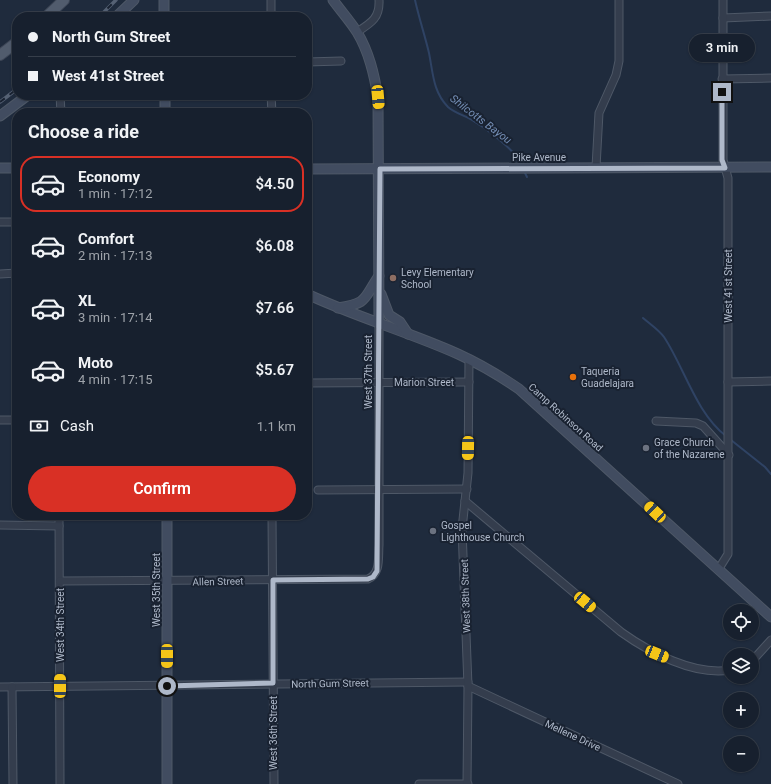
<!DOCTYPE html>
<html lang="en">
<head>
<meta charset="utf-8">
<style>
	body { margin:0; font-family:Roboto,sans-serif; background:#242d3a; color:#f1f3f6; height:100vh; display:flex; flex-direction:column; font-size:15px; white-space:nowrap }
	* { box-sizing:border-box; margin:0 }
	p { font-size:13px; color:#9ea3aa }
	.icon { flex:none; width:22px; height:22px; fill:none; stroke:currentColor; stroke-width:2; stroke-linecap:round; stroke-linejoin:round }
	.map { position:relative; flex:1; overflow:hidden }
	.panel { position:absolute; left:12px; top:108px; width:300px; height:412px; display:flex; flex-direction:column; background:#17202e; border-radius:16px; box-shadow:0 1px 3px #0004,0 0 0 1px #363e4a }
	.panel>* { flex:none }
	.banner { position:absolute; left:12px; top:12px; width:300px; height:88px; border-radius:16px; box-shadow:0 1px 3px #0004,0 0 0 1px #363e4a; display:grid; align-content:center; height:88px; padding:0 16px; background:#17202e }
	.buttons { position:absolute; left:723px; top:604px; display:grid; gap:8px }
	.buttons a { display:grid; place-items:center; width:36px; height:36px; border-radius:50%; background:#17202e; box-shadow:0 1px 3px #0004,0 0 0 1px #363e4a; font-size:20px }
	.end { position:absolute; width:18px; height:18px; margin:-9px; border:5px solid #aeb8c9; background:#111; box-shadow:0 0 0 2px #111 }
	.from { border-radius:50% }
	.bubble { position:absolute; height:28px; border-radius:14px; background:#17202e; box-shadow:0 1px 3px #0004,0 0 0 1px #363e4a; font-size:13px; font-weight:600; line-height:28px; text-align:center }
	.car { position:absolute; width:12px; height:24px; margin:-12px -6px; border-radius:5px; box-shadow:0 0 3px 1px #0007; background:linear-gradient(#f5c518 24%,#345 0 40%,#f5c518 0 76%,#345 0 86%,#f5c518 0) }
	.banner b { display:flex; align-items:center; gap:14px; height:38px; font-size:15px }
	.banner b+b { border-top:1px solid #363e4a }
	.banner i { width:10px; height:10px; background:#f1f3f6 }
	ul { padding:0; list-style:none }
	li { display:flex; align-items:center; gap:12px; height:56px; margin:0 8px 6px; padding:0 8px; border:2px solid transparent; border-radius:16px }
	li div { flex:1 }
	li b { display:block; font-size:15px }
	li em { font-style:normal; font-weight:600 }
	li.current { border-color:#d93025 }
	li>.icon { width:36px; height:36px; stroke-width:1.5 }
	h2 { padding:0 16px; font-size:18px; line-height:48px }
	.pay { display:flex; align-items:center; gap:10px; height:44px; padding:0 16px; font-size:15px }
	.pay p { margin-inline-start:auto }
	.action { display:flex; gap:8px; margin-top:auto; padding:8px 16px }
	.action a { flex:1; height:46px; border-radius:24px; background:#d93025; color:#fff; font-size:16px; font-weight:600; line-height:46px; text-align:center }
	.map>svg:first-child { display:block }
</style>
</head>
<body>
<div class="map">
<svg width="771" height="784" viewBox="0 0 771 784">
	<rect width="100%" height="100%" fill="#1f2b3d"/>
	<g fill="none" stroke-linecap="round" stroke-linejoin="round">
		<g stroke="#2f4364" stroke-width="2">
			<path d="M 415,0 C 419,18 425,36 429,53 C 433,73 433,92 448,107 C 456,114 467,116 475,122 C 488,130 516,151 522,165"/>
			<polyline points="524,171 527,177"/>
			<path d="M 643,318 C 650,324 659,330 664,337 C 684,367 696,413 726,436"/>
			<polyline points="731,440 765,467 771,474"/>
		</g>
		<defs>
			<g id="street">
				<polyline points="271,0 271,17"/>
				<polyline points="723,18 771,16"/>
				<path d="M 357,32 C 371,23 380,18 379,0"/>
				<polyline points="307,62 341,61"/>
				<polyline points="722,79 771,78"/>
				<polyline points="60,95 61,113"/>
				<polyline points="271,95 272,113"/>
				<polyline points="596,167 599,113 616,75 619,61 619,0"/>
				<polyline points="0,222 17,222"/>
				<polyline points="0,274 17,273"/>
				<polyline points="728,382 771,381"/>
				<polyline points="307,383 469,382"/>
				<polyline points="0,420 17,420"/>
				<polyline points="656,421 696,423 703,426 729,455"/>
				<polyline points="318,490 467,489"/>
				<path d="M 465,501 L 621,632 C 649,652 694,676 730,670"/>
				<polyline points="59,515 60,784"/>
				<polyline points="272,515 274,784"/>
				<polyline points="0,525 59,526"/>
				<polyline points="718,570 728,554 728,178 723,160 723,0"/>
				<path d="M 60,581 L 368,579 C 381,574 378,557 379,545 L 379,324"/>
				<polyline points="752,661 771,640"/>
				<polyline points="468,686 678,784"/>
				<polyline points="0,687 468,682"/>
				<polyline points="12,687 13,784"/>
				<polyline points="419,784 468,784"/>
				<polyline points="467,784 468,686 462,529 468,473 469,360"/>
			</g>
			<g id="secondary">
				<polyline points="164,0 164,17"/>
				<path d="M 333,0 C 341,11 350,21 357,32 C 369,52 374,74 378,97 L 379,324"/>
				<polyline points="116,17 134,0"/>
				<polyline points="165,95 165,113"/>
				<polyline points="0,116 28,95"/>
				<polyline points="0,168 17,168"/>
				<polyline points="307,169 771,167"/>
				<path d="M 307,294 C 356,317 409,332 458,354 C 480,364 500,376 519,389 L 771,617"/>
				<polyline points="381,294 389,315 400,322 408,334"/>
				<path d="M 338,308 C 369,303 363,299 379,276"/>
				<polyline points="167,515 167,784"/>
			</g>
			<g id="primary">
				<polyline points="46,17 64,0"/>
				<polyline points="0,55 17,42"/>
			</g>
		</defs>
		<use href="#street" stroke="#4e5867" stroke-width="9"/>
		<use href="#secondary" stroke="#4e5867" stroke-width="11"/>
		<use href="#primary" stroke="#3d4656" stroke-width="12"/>
		<use href="#street" stroke="#343d4d" stroke-width="7"/>
		<use href="#secondary" stroke="#414c60" stroke-width="9"/>
		<use href="#primary" stroke="#515c6d" stroke-width="10"/>
		<defs>
			<g id="rail">
				<polyline points="99,17 116,0"/>
				<polyline points="0,102 17,89"/>
			</g>
		</defs>
		<use href="#rail" stroke="#556174" stroke-width="3.5"/>
		<use href="#rail" stroke="#192231" stroke-width="2" stroke-dasharray="6" stroke-linecap="butt"/>
	</g>
	<g fill="none" stroke-linecap="round" stroke-linejoin="round">
		<polyline stroke="#aeb8c9" stroke-width="5" points="167,686 273,683 273,580 368,579 373,577 377,571 380,169 725,168 722,160 722,92"/>
	</g>
	<circle fill="#8d6e63" stroke="#192231" stroke-width="1.5" cx="393" cy="278" r="4"/>
	<circle fill="#e8710a" stroke="#192231" stroke-width="1.5" cx="573" cy="377" r="4"/>
	<g fill="#6b7280" stroke="#192231" stroke-width="1.5">
		<circle cx="646" cy="448" r="4"/>
		<circle cx="433" cy="531" r="4"/>
	</g>
	<g text-anchor="middle" stroke-width="4" stroke-linejoin="round" paint-order="stroke">
		<g font-size="10" fill="#aeb8c9" stroke="#192231">
			<text x="539" y="161">Pike Avenue</text>
			<text transform="translate(728 286) rotate(-90)" y="4">West 41st Street</text>
			<text transform="translate(368 372) rotate(-90)" y="4">West 37th Street</text>
			<text x="424" y="386">Marion Street</text>
			<text transform="translate(566 417) rotate(42)" y="4">Camp Robinson Road</text>
			<text transform="translate(218 581) rotate(-1)" y="4">Allen Street</text>
			<text transform="translate(156 590) rotate(-90)" y="4">West 35th Street</text>
			<text transform="translate(465 596) rotate(-92)" y="4">West 38th Street</text>
			<text transform="translate(60 625) rotate(-90)" y="4">West 34th Street</text>
			<text transform="translate(330 683) rotate(-1)" y="4">North Gum Street</text>
			<text transform="translate(273 733) rotate(-90)" y="4">West 36th Street</text>
			<text transform="translate(573 735) rotate(25)" y="4">Mellene Drive</text>
		</g>
		<g font-size="10" fill="#aeb8c9" stroke="#192231" text-anchor="start">
			<text x="401" y="276">Levy Elementary<tspan x="401" dy="12">School</tspan></text>
			<text x="581" y="375">Taqueria<tspan x="581" dy="12">Guadelajara</tspan></text>
			<text x="654" y="446">Grace Church<tspan x="654" dy="12">of the Nazarene</tspan></text>
			<text x="441" y="529">Gospel<tspan x="441" dy="12">Lighthouse Church</tspan></text>
		</g>
		<g font-size="11" font-style="italic" fill="#738db4" stroke="#192231">
			<text transform="translate(481 119) rotate(37)" y="4">Shilcotts Bayou</text>
		</g>
	</g>
</svg>
<div class="buttons">
<a><svg class="icon" aria-label="locate" viewBox="0 0 24 24"><circle cx="12" cy="12" r="6"/><path d="M12 2v4M12 18v4M2 12h4M18 12h4"/></svg></a>
<a><svg class="icon" aria-label="layers" viewBox="0 0 24 24"><path d="M12 4l9 5-9 5-9-5zM3 14l9 5 9-5"/></svg></a>
<a>+</a>
<a>−</a>
</div>
<i class="end from" style="left:167px;top:686px"></i>
<i class="end" style="left:722px;top:92px"></i>
<div class="bubble" style="left:689px;top:34px;width:66px">3 min</div>
<i class="car" style="left:378px;top:97px;rotate:175deg"></i>
<i class="car" style="left:468px;top:448px;rotate:181deg"></i>
<i class="car" style="left:655px;top:512px;rotate:313deg"></i>
<i class="car" style="left:585px;top:602px;rotate:130deg"></i>
<i class="car" style="left:657px;top:654px;rotate:112deg"></i>
<i class="car" style="left:167px;top:656px;rotate:180deg"></i>
<i class="car" style="left:60px;top:686px;rotate:0deg"></i>
<div class="banner">
<b><i class="from"></i>North Gum Street</b>
<b><i></i>West 41st Street</b>
</div>
<section class="panel">
<h2>Choose a ride</h2>
<ul>
<li class="current"><svg class="icon" aria-label="car" viewBox="0 0 24 24"><path d="M5 17H2v-5l4-1 3-4h7l3 4 3 1v5h-3M9 17h6M6 11h13"/><circle cx="7" cy="17" r="2"/><circle cx="17" cy="17" r="2"/></svg><div><b>Economy</b><p>1 min · 17:12</p></div><em>$4.50</em></li>
<li><svg class="icon" aria-label="car" viewBox="0 0 24 24"><path d="M5 17H2v-5l4-1 3-4h7l3 4 3 1v5h-3M9 17h6M6 11h13"/><circle cx="7" cy="17" r="2"/><circle cx="17" cy="17" r="2"/></svg><div><b>Comfort</b><p>2 min · 17:13</p></div><em>$6.08</em></li>
<li><svg class="icon" aria-label="car" viewBox="0 0 24 24"><path d="M5 17H2v-5l4-1 3-4h7l3 4 3 1v5h-3M9 17h6M6 11h13"/><circle cx="7" cy="17" r="2"/><circle cx="17" cy="17" r="2"/></svg><div><b>XL</b><p>3 min · 17:14</p></div><em>$7.66</em></li>
<li><svg class="icon" aria-label="car" viewBox="0 0 24 24"><path d="M5 17H2v-5l4-1 3-4h7l3 4 3 1v5h-3M9 17h6M6 11h13"/><circle cx="7" cy="17" r="2"/><circle cx="17" cy="17" r="2"/></svg><div><b>Moto</b><p>4 min · 17:15</p></div><em>$5.67</em></li>
</ul>
<div class="pay"><svg class="icon" aria-label="cash" viewBox="0 0 24 24"><path d="M3 7h18v10H3z"/><circle cx="12" cy="12" r="2"/></svg>Cash<p>1.1 km</p></div>
<div class="action"><a>Confirm</a></div>
</section>
</div>
</body>
</html>
